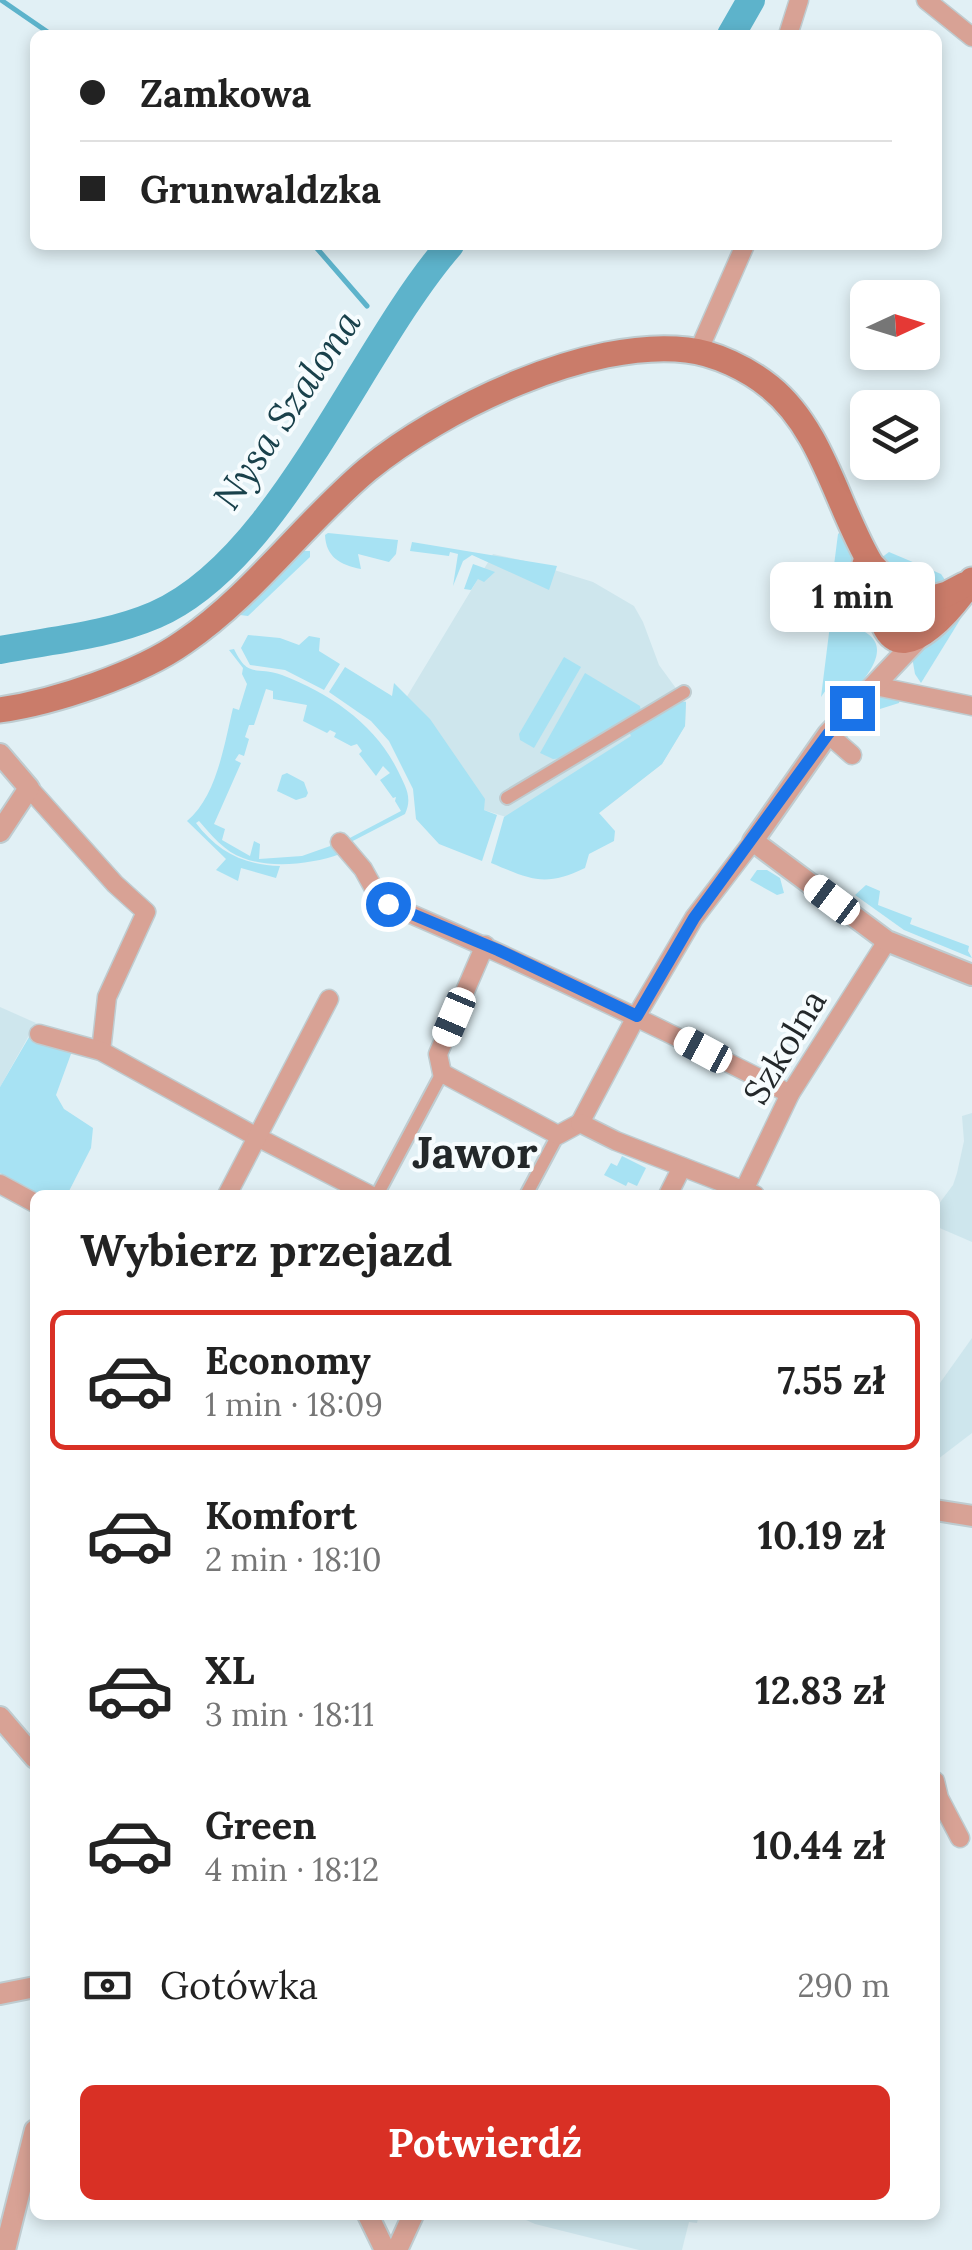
<!DOCTYPE html>
<html lang="pl">
<head>
<meta charset="utf-8">
<style>
	body { margin:0; font-family:Lora,serif; background:#f2f2f2; color:#222; height:100vh; display:flex; flex-direction:column; font-size:38px; white-space:nowrap }
	* { box-sizing:border-box; margin:0 }
	p { font-size:32px; color:#767676 }
	.icon { flex:none; width:55px; height:55px; fill:none; stroke:currentColor; stroke-width:2; stroke-linecap:round; stroke-linejoin:round }
	.map { position:relative; flex:1; overflow:hidden }
	.side { position:absolute; left:30px; top:1190px; width:910px; height:1030px; display:flex; flex-direction:column; background:#fff; border-radius:15px; box-shadow:0 5px 15px #0003 }
	.side>* { flex:none }
	.top-card { position:absolute; left:30px; top:30px; width:912px; height:220px; border-radius:15px; box-shadow:0 5px 15px #0003; display:grid; align-content:center; height:220px; padding:0 50px; background:#fff }
	.needle { width:65px; rotate:86deg }
	.controls { position:absolute; left:850px; top:280px; display:grid; gap:20px }
	.controls a { display:grid; place-items:center; width:90px; height:90px; border-radius:15px; background:#fff; box-shadow:0 5px 15px #0003; font-size:50px }
	.end { position:absolute; width:45px; height:45px; margin:-22px; border:12px solid #1a73e8; background:#fff; box-shadow:0 0 0 5px #fff }
	.from { border-radius:50% }
	.bubble { position:absolute; height:70px; border-radius:15px; background:#fff; box-shadow:0 5px 15px #0003; font-size:32px; font-weight:700; line-height:70px; text-align:center }
	.car { position:absolute; width:30px; height:60px; margin:-30px -15px; border-radius:12px; box-shadow:0 0 8px 2px #0007; background:linear-gradient(#fff 24%,#345 0 40%,#fff 0 76%,#345 0 86%,#fff 0) }
	.top-card b { display:flex; align-items:center; gap:35px; height:95px; font-size:38px }
	.top-card b+b { border-top:2px solid #e0e0e0 }
	.top-card i { width:25px; height:25px; background:#222 }
	ul { padding:0; list-style:none }
	li { display:flex; align-items:center; gap:30px; height:140px; margin:0 20px 15px; padding:0 30px; border:5px solid transparent; border-radius:15px }
	li div { flex:1 }
	li b { display:block; font-size:38px }
	li em { font-style:normal; font-weight:700 }
	li.current { border-color:#d93025 }
	li>.icon { width:90px; height:90px; stroke-width:1.5 }
	h2 { padding:0 50px; font-size:45px; line-height:120px }
	.pay { display:flex; align-items:center; gap:25px; height:110px; padding:0 50px; font-size:38px }
	.pay p { margin-inline-start:auto }
	.action { display:flex; gap:20px; margin-top:auto; padding:20px 50px }
	.action a { flex:1; height:115px; border-radius:15px; background:#d93025; color:#fff; font-size:40px; font-weight:700; line-height:115px; text-align:center }
	.map>svg:first-child { display:block }
</style>
</head>
<body>
<div class="map">
<svg width="972" height="2250" viewBox="0 0 972 2250">
	<rect width="100%" height="100%" fill="#e1f0f5"/>
	<g fill="#cee6ed">
		<polygon points="493,554 525,561 593,582 634,606 643,622 659,665 686,702 685,726 662,764 598,814 512,819 484,810 400,708"/>
		<polygon points="0,1007 36,1023 0,1087"/>
		<polygon points="972,1113 972,1242 935,1226 935,1209 953,1185 957,1173 964,1141 962,1116"/>
		<polygon points="972,1338 972,1433 938,1459 935,1456 935,1390"/>
		<polygon points="515,2215 699,2215 697,2223 689,2222 682,2250 639,2250 535,2224"/>
	</g>
	<g fill="#a7e2f3">
		<polygon points="843,529 869,597 868,616 841,612 863,599 854,574 832,581 838,534"/>
		<path d="M 328,533 L 398,540 L 396,554 L 389,562 L 358,554 L 361,569 C 340,565 326,557 325,535 Z"/>
		<polygon points="412,542 557,566 549,590 472,555 463,561 453,586 458,554 450,552 449,556 410,551"/>
		<polygon points="302,551 310,551 310,557 248,616 240,615 238,613"/>
		<path d="M 889,552 L 941,574 L 945,580 C 920,593 898,576 881,558 Z"/>
		<polygon points="473,564 495,572 484,582 478,579 471,590 464,589"/>
		<circle cx="908" cy="613" r="14"/>
		<polygon points="971,602 921,683 915,674 912,657"/>
		<path d="M 830,625 C 840,627 854,627 863,631 C 900,650 854,690 839,706 L 833,704 L 838,694 L 828,687 L 821,697 Z"/>
		<polygon points="248,635 280,638 299,645 309,636 320,638 319,651 340,664 324,690 285,670 250,665 241,648"/>
		<path d="M 234,649 C 249,680 256,665 282,675 C 331,694 375,724 398,771 C 405,786 413,797 405,814 L 347,844 L 346,840 L 401,811 L 395,801 L 396,797 L 393,798 L 380,780 L 390,773 L 383,766 L 376,776 L 359,754 L 362,751 L 357,744 L 351,746 L 334,737 L 336,733 L 330,730 L 327,733 L 303,721 L 307,705 L 273,699 L 273,691 L 266,689 L 254,725 L 249,725 L 245,737 L 249,739 L 244,756 L 239,754 L 235,760 L 241,763 L 214,824 L 225,829 L 222,840 L 250,856 L 254,841 L 260,844 L 259,859 L 302,856 L 333,845 L 340,854 C 313,864 271,869 243,858 C 225,852 211,835 199,821 L 196,823 C 217,851 243,865 280,866 L 276,878 L 241,868 L 238,881 L 216,870 L 226,859 L 187,821 C 217,796 224,745 233,708 L 239,710 L 247,684 L 242,674 L 243,668 L 229,650 Z"/>
		<polygon points="564,657 581,667 534,748 520,740 519,734"/>
		<polygon points="345,667 392,696 394,683 430,719 485,799 484,810 497,815 482,861 439,844 416,819 413,789 389,741 371,721 329,692"/>
		<polygon points="585,673 640,706 641,711 564,758 553,759 540,753"/>
		<polygon points="886,696 900,699 899,703 880,709 847,737 842,731 873,697"/>
		<path d="M 679,702 L 686,702 L 685,726 L 662,764 L 599,813 L 615,831 L 614,841 L 589,854 L 585,868 C 544,888 530,879 491,863 L 504,817 L 631,736 L 628,729 Z"/>
		<polygon points="287,773 304,782 308,793 306,797 296,800 277,791 282,775"/>
		<polygon points="757,870 767,870 780,878 784,893 777,895 750,880"/>
		<polygon points="866,885 880,891 878,905 912,918 910,924 969,946 968,951 972,958 904,930 855,895"/>
		<polygon points="32,1032 75,1043 56,1095 64,1109 93,1128 91,1148 67,1195 40,1195 0,1173 0,1087"/>
		<polygon points="622,1156 646,1168 637,1186 628,1182 626,1186 604,1175 611,1163 617,1166"/>
	</g>
	<g fill="none" stroke-linecap="round" stroke-linejoin="round">
		<g stroke="#5db3cb" stroke-width="5">
			<polyline points="1,0 52,35"/>
			<polyline points="314,245 367,306"/>
		</g>
		<g stroke="#5db3cb" stroke-width="28">
			<polyline points="731,35 751,0"/>
			<path d="M 0,650 C 52,640 106,636 155,615 C 280,561 360,348 450,245"/>
		</g>
		<defs>
			<g id="pedestrian">
				<polyline points="507,798 684,692"/>
				<polyline points="377,1195 442,1073"/>
				<polyline points="526,1195 558,1135"/>
			</g>
			<g id="minor">
				<polyline points="926,0 972,37"/>
				<polyline points="788,35 799,0"/>
				<polyline points="698,352 745,245"/>
				<polyline points="879,680 880,687 972,706"/>
				<polyline points="828,734 852,755"/>
				<polyline points="29,788 115,884 146,912 107,997 101,1051"/>
				<path d="M 340,842 L 363,869 L 378,896 L 388,904 C 525,963 658,1026 790,1094"/>
				<polyline points="485,945 438,1054 442,1073 558,1135 580,1123"/>
				<polyline points="39,1034 101,1051 257,1137 370,1195"/>
				<polyline points="580,1123 637,1015 694,918 753,841"/>
				<polyline points="580,1123 616,1141 755,1195"/>
				<polyline points="0,1184 35,1203"/>
				<polyline points="744,1190 790,1094 887,941"/>
				<polyline points="227,1195 329,999"/>
				<polyline points="668,1195 682,1167"/>
				<polyline points="935,1781 939,1798 960,1838"/>
			</g>
			<g id="tertiary">
				<polyline points="919,638 828,734 753,841 887,941 972,975"/>
				<polyline points="0,754 29,788 0,832"/>
				<polyline points="935,1510 972,1516"/>
				<polyline points="0,1717 35,1758"/>
				<polyline points="0,1994 35,1987"/>
				<polyline points="368,2215 385,2250"/>
				<polyline points="5,2250 35,2130"/>
				<polyline points="397,2250 413,2215"/>
			</g>
			<g id="secondary">
				<path d="M 865,564 C 871,584 876,607 884,625 C 905,672 959,599 972,580"/>
				<polyline points="926,600 947,594 964,585"/>
				<path d="M 0,710 C 55,702 139,674 184,642 C 253,595 303,524 367,470 C 441,409 589,338 687,350 C 715,353 748,369 770,387 C 823,430 837,507 871,564 L 886,580 L 905,591"/>
			</g>
		</defs>
		<use href="#pedestrian" stroke="#bfccd0" stroke-width="16"/>
		<use href="#minor" stroke="#bfccd0" stroke-width="21"/>
		<use href="#tertiary" stroke="#bfccd0" stroke-width="24"/>
		<use href="#secondary" stroke="#bfccd0" stroke-width="29"/>
		<use href="#pedestrian" stroke="#d8a295" stroke-width="12"/>
		<use href="#minor" stroke="#d8a295" stroke-width="18"/>
		<use href="#tertiary" stroke="#d8a295" stroke-width="20"/>
		<use href="#secondary" stroke="#ca7c6a" stroke-width="25"/>
	</g>
	<g fill="none" stroke-linecap="round" stroke-linejoin="round">
		<polyline stroke="#1a73e8" stroke-width="12" points="388,904 498,950 637,1016 694,918 828,734 852,708"/>
	</g>
	<g text-anchor="middle" stroke-width="8" stroke-linejoin="round" paint-order="stroke">
		<g font-size="35" fill="#23282a" stroke="#f6fcfe">
			<text transform="translate(785 1047) rotate(-59)" y="12">Szkolna</text>
		</g>
		<g font-size="38" font-style="italic" fill="#19414b" stroke="#f6fcfe">
			<text transform="translate(287 410) rotate(-56)" y="13">Nysa Szalona</text>
		</g>
		<g font-size="45" font-weight="bold" fill="#23282a" stroke="#f6fcfe">
			<text x="475" y="1168">Jawor</text>
		</g>
	</g>
</svg>
<div class="controls">
<a><svg class="needle" viewBox="-14 -14 28 28"><path d="M0-13l5 13h-10z" fill="#e53935"/><path d="M0 13l5-13h-10z" fill="#767676"/></svg></a>
<a><svg class="icon" aria-label="layers" viewBox="0 0 24 24"><path d="M12 4l9 5-9 5-9-5zM3 14l9 5 9-5"/></svg></a>
</div>
<i class="end from" style="left:388px;top:904px"></i>
<i class="end" style="left:852px;top:708px"></i>
<div class="bubble" style="left:770px;top:562px;width:165px">1 min</div>
<i class="car" style="left:832px;top:900px;rotate:307deg"></i>
<i class="car" style="left:454px;top:1017px;rotate:203deg"></i>
<i class="car" style="left:703px;top:1050px;rotate:298deg"></i>
<div class="top-card">
<b><i class="from"></i>Zamkowa</b>
<b><i></i>Grunwaldzka</b>
</div>
<section class="side">
<h2>Wybierz przejazd</h2>
<ul>
<li class="current"><svg class="icon" aria-label="car" viewBox="0 0 24 24"><path d="M5 17H2v-5l4-1 3-4h7l3 4 3 1v5h-3M9 17h6M6 11h13"/><circle cx="7" cy="17" r="2"/><circle cx="17" cy="17" r="2"/></svg><div><b>Economy</b><p>1 min · 18:09</p></div><em>7.55 zł</em></li>
<li><svg class="icon" aria-label="car" viewBox="0 0 24 24"><path d="M5 17H2v-5l4-1 3-4h7l3 4 3 1v5h-3M9 17h6M6 11h13"/><circle cx="7" cy="17" r="2"/><circle cx="17" cy="17" r="2"/></svg><div><b>Komfort</b><p>2 min · 18:10</p></div><em>10.19 zł</em></li>
<li><svg class="icon" aria-label="car" viewBox="0 0 24 24"><path d="M5 17H2v-5l4-1 3-4h7l3 4 3 1v5h-3M9 17h6M6 11h13"/><circle cx="7" cy="17" r="2"/><circle cx="17" cy="17" r="2"/></svg><div><b>XL</b><p>3 min · 18:11</p></div><em>12.83 zł</em></li>
<li><svg class="icon" aria-label="car" viewBox="0 0 24 24"><path d="M5 17H2v-5l4-1 3-4h7l3 4 3 1v5h-3M9 17h6M6 11h13"/><circle cx="7" cy="17" r="2"/><circle cx="17" cy="17" r="2"/></svg><div><b>Green</b><p>4 min · 18:12</p></div><em>10.44 zł</em></li>
</ul>
<div class="pay"><svg class="icon" aria-label="cash" viewBox="0 0 24 24"><path d="M3 7h18v10H3z"/><circle cx="12" cy="12" r="2"/></svg>Gotówka<p>290 m</p></div>
<div class="action"><a>Potwierdź</a></div>
</section>
</div>
</body>
</html>
